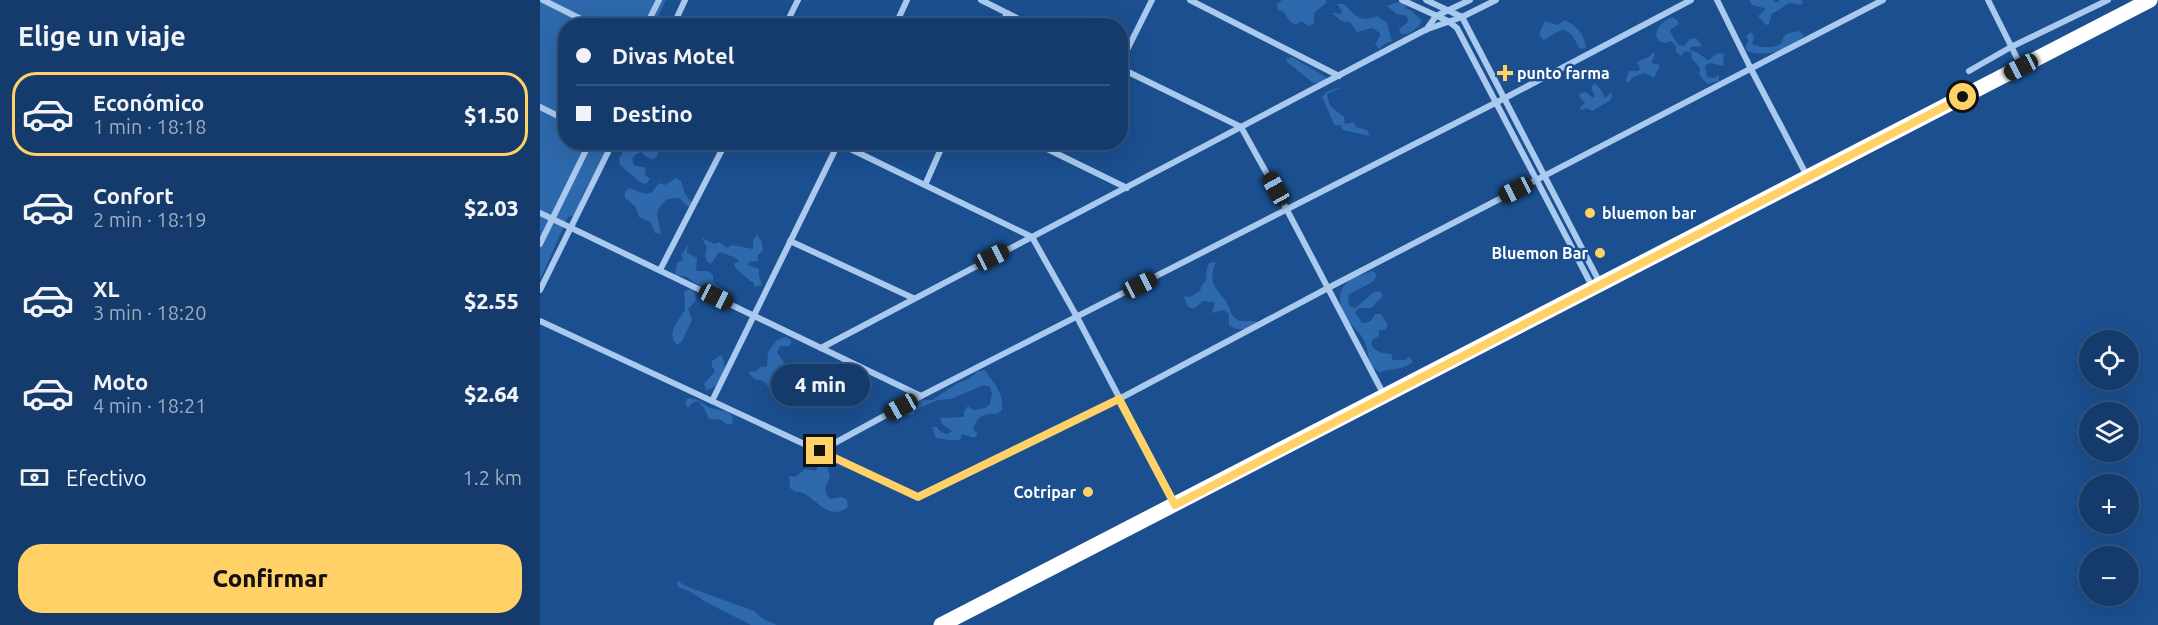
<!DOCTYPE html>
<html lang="es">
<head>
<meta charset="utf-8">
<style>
	body { margin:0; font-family:Ubuntu,sans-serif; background:#214673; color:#f1f3f6; height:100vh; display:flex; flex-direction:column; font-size:22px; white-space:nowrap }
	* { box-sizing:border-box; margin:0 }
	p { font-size:20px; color:#9dadc1 }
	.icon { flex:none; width:33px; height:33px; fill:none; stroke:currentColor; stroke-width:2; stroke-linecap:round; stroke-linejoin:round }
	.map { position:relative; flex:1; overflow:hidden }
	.panel { display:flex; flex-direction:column; background:#143b6b; width:540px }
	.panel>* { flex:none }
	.guide { position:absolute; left:18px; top:18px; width:570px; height:132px; border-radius:24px; box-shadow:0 6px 24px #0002,0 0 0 2px #33557e; display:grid; align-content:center; height:132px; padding:0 18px; background:#143b6b }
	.fabs { position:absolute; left:1539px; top:330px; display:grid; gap:12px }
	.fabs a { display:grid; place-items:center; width:60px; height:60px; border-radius:50%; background:#143b6b; box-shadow:0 6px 24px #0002,0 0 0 2px #33557e; font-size:30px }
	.end { position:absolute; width:27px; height:27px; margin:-14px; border:8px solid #ffd166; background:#111; box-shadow:0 0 0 3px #111 }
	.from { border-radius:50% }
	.bubble { position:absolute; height:42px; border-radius:21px; background:#143b6b; box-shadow:0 6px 24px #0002,0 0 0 2px #33557e; font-size:20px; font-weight:800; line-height:42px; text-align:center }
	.car { position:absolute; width:18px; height:36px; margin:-18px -9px; border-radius:8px; box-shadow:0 0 4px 2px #0007; background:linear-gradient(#222 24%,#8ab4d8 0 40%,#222 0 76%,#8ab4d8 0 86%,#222 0) }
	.guide b { display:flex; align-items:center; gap:21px; height:57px; font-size:22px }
	.guide b+b { border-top:2px solid #33557e }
	.guide i { width:15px; height:15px; background:#f1f3f6 }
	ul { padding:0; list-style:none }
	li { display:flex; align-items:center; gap:18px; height:84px; margin:0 12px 9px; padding:0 6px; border:3px solid transparent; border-radius:24px }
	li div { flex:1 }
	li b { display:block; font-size:22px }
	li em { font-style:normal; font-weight:800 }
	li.selected { border-color:#ffd166 }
	li>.icon { width:54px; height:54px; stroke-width:1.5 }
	h2 { padding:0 18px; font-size:27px; line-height:72px }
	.pay { display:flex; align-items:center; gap:15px; height:66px; padding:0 18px; font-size:22px }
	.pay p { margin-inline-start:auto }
	.cta { display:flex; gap:12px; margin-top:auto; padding:12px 18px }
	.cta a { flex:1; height:69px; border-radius:24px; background:#ffd166; color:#111; font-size:24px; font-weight:800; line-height:69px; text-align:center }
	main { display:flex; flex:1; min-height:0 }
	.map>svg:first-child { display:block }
</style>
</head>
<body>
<main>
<section class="panel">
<h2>Elige un viaje</h2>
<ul>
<li class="selected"><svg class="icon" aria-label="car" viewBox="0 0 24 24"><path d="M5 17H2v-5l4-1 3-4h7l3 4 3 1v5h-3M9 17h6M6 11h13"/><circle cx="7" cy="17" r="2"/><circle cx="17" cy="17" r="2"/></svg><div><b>Económico</b><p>1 min · 18:18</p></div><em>$1.50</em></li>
<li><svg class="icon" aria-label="car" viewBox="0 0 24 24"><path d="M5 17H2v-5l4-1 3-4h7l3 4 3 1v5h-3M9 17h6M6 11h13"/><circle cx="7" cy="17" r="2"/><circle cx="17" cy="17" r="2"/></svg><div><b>Confort</b><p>2 min · 18:19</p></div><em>$2.03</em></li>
<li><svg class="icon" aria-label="car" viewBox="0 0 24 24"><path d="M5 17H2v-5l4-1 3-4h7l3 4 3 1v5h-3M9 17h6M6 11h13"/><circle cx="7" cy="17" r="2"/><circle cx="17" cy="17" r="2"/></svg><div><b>XL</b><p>3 min · 18:20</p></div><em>$2.55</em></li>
<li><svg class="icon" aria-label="car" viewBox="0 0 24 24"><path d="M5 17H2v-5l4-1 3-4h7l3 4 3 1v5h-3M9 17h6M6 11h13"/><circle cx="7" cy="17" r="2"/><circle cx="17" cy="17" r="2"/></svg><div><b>Moto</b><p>4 min · 18:21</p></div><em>$2.64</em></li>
</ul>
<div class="pay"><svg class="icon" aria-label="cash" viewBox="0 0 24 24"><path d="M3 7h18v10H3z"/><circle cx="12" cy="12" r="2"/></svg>Efectivo<p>1.2 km</p></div>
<div class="cta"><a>Confirmar</a></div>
</section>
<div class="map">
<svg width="1618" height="625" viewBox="0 0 1618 625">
	<rect width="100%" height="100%" fill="#1b4f8f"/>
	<g fill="#2e69ad">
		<polygon points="0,0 126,0 114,25 26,26 26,142 62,143 60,147 63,147 64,155 42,196 36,215 28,217 0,280"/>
		<polygon points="742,0 786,0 786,3 774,13 774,23 769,26 761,21 756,25 750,22 744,12 738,10 737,4"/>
		<path d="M 1209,0 L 1233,0 L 1236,3 L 1240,0 L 1262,0 L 1263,3 L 1261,5 C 1241,0 1250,7 1232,13 L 1229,24 L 1226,25 L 1218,16 L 1225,10 L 1224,8 L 1212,5 Z"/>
		<path d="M 858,2 L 864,4 L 867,9 L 871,10 L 882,21 C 877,28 871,35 861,34 L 859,29 L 868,22 L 867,16 L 857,14 L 847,6 Z"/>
		<path d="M 797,4 L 803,4 C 814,13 820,24 837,16 L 847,23 L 852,41 L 846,43 L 839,49 L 835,44 L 840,36 L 840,33 L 832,28 L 817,32 L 810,22 L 801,21 L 792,13 L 801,14 L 802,11 Z"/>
		<path d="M 1132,17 L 1137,20 L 1139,24 L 1131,29 L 1130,32 L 1138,45 L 1144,46 L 1150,39 L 1156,38 L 1162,46 L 1151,47 L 1150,50 L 1158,53 L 1168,60 L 1178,53 L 1184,54 L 1183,66 L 1170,63 L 1165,66 L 1167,77 L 1173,78 L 1179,75 L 1179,81 L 1167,84 L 1159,74 L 1160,68 L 1152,59 L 1151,52 L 1145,51 L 1141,56 L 1136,52 L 1136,46 L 1131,41 L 1126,43 L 1119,41 L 1116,35 C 1118,25 1123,22 1132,17 Z"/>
		<path d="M 1025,20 C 1038,28 1043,31 1046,48 L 1040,49 L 1032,35 L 1025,30 C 1017,30 1011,37 1003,40 L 999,34 L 1005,21 L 1017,25 Z"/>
		<path d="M 1260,31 L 1264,36 C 1248,50 1228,58 1207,51 L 1205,46 L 1209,41 L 1206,36 L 1211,32 L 1214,37 L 1212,44 C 1221,48 1234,49 1242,43 C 1243,32 1250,33 1260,31 Z"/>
		<path d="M 1113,52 L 1115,55 L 1111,63 L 1120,65 L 1114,78 L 1105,73 L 1094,77 L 1087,83 L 1086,80 L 1089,71 L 1098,71 L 1100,69 L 1098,63 L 1095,64 C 1100,58 1109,60 1113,52 Z"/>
		<polygon points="752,57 786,77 786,82 773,83 747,62 746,59"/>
		<polygon points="1055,83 1061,90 1065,98 1072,92 1071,100 1052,111 1047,108 1041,110 1040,107 1045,103 1039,96 1040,93 1046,92 1053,98 1055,96 1051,87"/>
		<polygon points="797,88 800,88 787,94 790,106 804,117 805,124 813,122 816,127 827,130 830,136 803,130 800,125 795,125 793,122 782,97 786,92"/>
		<polygon points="84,143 104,143 106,145 118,149 118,155 114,159 108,158 101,152 96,154 92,159 94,165 106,168 105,174 110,179 106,184 100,182 80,165 79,159 82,154"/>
		<polygon points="136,178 141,181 145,194 153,204 148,207 139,198 127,199 119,208 117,214 121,234 115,233 110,222 99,217 95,206 85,198 85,192 89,188 106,194 112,192 119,183 125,185"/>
		<path d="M 217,235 L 222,242 L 223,251 L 218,255 L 218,261 L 209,262 L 208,265 L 219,269 L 219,276 L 222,285 L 215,287 L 213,282 L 210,281 L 195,267 L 194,264 L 199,261 C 196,257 185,254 179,252 L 171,264 C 165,261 164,253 167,248 L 162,238 L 175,244 L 179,242 L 187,248 L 192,245 L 213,249 L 213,240 Z"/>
		<polygon points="148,245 147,253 157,258 156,271 168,271 173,275 173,282 188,293 184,298 167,291 147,277 135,275 137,263 143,260 141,255"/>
		<path d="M 676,262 C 668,282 674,286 686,301 C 690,307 690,315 696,319 C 703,324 711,318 719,323 C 710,328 699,333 689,325 L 689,314 L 684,310 L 672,313 L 675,302 L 663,301 L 654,309 L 648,307 L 644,296 L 650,297 L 660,291 L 662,285 L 666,281 L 667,269 L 669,263 Z"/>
		<path d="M 832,271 L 837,274 L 834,281 L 808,295 L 809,306 L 815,308 L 834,292 L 840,291 L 843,296 L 831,308 L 819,308 L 815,313 L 822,323 C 829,323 832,321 835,314 L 841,314 L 848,325 L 845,330 L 839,330 L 839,336 L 833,339 L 831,344 C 836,353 842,353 852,354 L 852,360 L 865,360 L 870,357 L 873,362 C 864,370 852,368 840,372 C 826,365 830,353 824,340 C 820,333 814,328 809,322 C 799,310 795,289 810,280 C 816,276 825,274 832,271 Z"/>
		<path d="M 150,289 L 155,293 L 156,300 L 148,309 L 152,320 L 142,341 L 137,345 C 126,333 138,321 145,310 C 144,304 146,299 144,292 Z"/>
		<polygon points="246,337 251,340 251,343 249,346 240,346 237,352 247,368 240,374 246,385 247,392 241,394 237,390 231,389 223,381 214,379 208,372 217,371 220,367 227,366 228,352 237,340"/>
		<path d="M 181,355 C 190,367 181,388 166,390 L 164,384 L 175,371 L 172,367 L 172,361 Z"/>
		<path d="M 445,370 C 453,383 464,392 462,410 L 457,414 C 444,413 437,417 433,429 L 438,434 L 434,438 L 422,434 L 420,440 C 413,441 404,439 396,438 L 392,427 L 397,427 L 401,432 L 407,434 L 412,431 L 402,424 L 400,418 L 424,417 L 424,411 L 428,406 L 433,410 L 445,408 L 450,404 L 452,393 L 450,387 L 444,385 L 411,399 L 398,400 L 381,407 L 372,415 L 366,415 L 364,409 L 373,401 L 392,400 L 418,383 L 429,379 L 438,371 Z"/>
		<path d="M 148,398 C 161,399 161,404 171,408 C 179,411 187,409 193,417 L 192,424 L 186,424 L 181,420 L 169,419 L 164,408 L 158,401 L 152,403 L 148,408 L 145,403 Z"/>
		<path d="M 281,460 L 287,465 L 290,477 C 286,486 282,490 290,499 L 302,497 L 307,500 L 308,507 C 285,525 273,489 255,492 L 250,488 L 249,476 L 255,477 L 265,469 L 276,471 Z"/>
		<polygon points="137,581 148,587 214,611 223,619 237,625 211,625 166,602 149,591 138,587"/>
	</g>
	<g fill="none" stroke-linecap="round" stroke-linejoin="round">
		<g stroke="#a9c9ee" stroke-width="6">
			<polyline points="3,0 55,26"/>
			<polyline points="441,0 493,26"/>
			<polyline points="650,0 799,76"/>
			<polyline points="862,0 908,21 917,28 1053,288"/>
			<polyline points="886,0 922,17 1060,283"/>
			<polyline points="1177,0 1211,69 1267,176"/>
			<polyline points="1448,0 1481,66"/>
			<polyline points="106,26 119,0"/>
			<polyline points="133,26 145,0"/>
			<polyline points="245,26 258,0"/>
			<polyline points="355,26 367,0"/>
			<polyline points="461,26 467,13"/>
			<polyline points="886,30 896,16 930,0"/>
			<polyline points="580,64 612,0"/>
			<polyline points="580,68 701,127 747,210 844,395"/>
			<polyline points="1429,71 1471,47 1568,0"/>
			<polyline points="0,107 26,120"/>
			<polyline points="296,142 492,237 537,317 635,504"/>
			<polyline points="493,142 587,188"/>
			<polyline points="385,185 404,142"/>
			<polyline points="0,213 381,396"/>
			<polyline points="250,241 373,298"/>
			<polyline points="0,244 50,142"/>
			<polyline points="120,270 186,142"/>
			<polyline points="0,290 73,142"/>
			<polyline points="0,321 378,497 579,399 788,288 1343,0"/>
			<polyline points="281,348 885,30 922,17 956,0"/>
			<polyline points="172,401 299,142"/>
			<polyline points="280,451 381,396 965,98 1151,0"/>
		</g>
		<polyline stroke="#fff" stroke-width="15" points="401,625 1610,0"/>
	</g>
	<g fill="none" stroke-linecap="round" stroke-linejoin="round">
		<polyline stroke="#ffd166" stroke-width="8" points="280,451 378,497 579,399 635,505 1423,97"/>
	</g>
	<g fill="#ffd166" stroke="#1b4f8f" stroke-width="2">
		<path d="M962 64h6v6h6v6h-6v6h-6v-6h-6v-6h6z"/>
		<circle cx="1050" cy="213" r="6"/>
		<circle cx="1060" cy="253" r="6"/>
		<circle cx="548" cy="492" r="6"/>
	</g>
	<g text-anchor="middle" stroke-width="5" stroke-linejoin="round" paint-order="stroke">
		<g font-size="16" font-weight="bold" fill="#fff" stroke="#1b4f8f" text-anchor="start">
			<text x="977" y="79">punto farma</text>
			<text x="1062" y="219">bluemon bar</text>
			<text x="1048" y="259" text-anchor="end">Bluemon Bar</text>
			<text x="536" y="498" text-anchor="end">Cotripar</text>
		</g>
	</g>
</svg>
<div class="fabs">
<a><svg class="icon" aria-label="locate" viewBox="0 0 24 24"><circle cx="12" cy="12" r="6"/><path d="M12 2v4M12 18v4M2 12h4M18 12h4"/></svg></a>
<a><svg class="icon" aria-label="layers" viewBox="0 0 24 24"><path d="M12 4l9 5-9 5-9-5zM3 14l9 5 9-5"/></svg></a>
<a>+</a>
<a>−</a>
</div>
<i class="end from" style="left:1423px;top:97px"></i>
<i class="end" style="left:280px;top:451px"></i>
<div class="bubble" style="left:231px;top:364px;width:99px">4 min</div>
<i class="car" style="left:1481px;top:67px;rotate:242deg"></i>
<i class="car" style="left:736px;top:189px;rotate:331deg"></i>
<i class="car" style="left:976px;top:190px;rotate:243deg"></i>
<i class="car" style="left:452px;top:257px;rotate:63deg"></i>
<i class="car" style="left:600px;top:285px;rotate:63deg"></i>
<i class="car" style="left:176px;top:297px;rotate:116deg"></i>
<i class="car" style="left:361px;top:407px;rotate:241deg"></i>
<div class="guide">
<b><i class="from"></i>Divas Motel</b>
<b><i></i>Destino</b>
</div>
</div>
</main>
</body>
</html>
